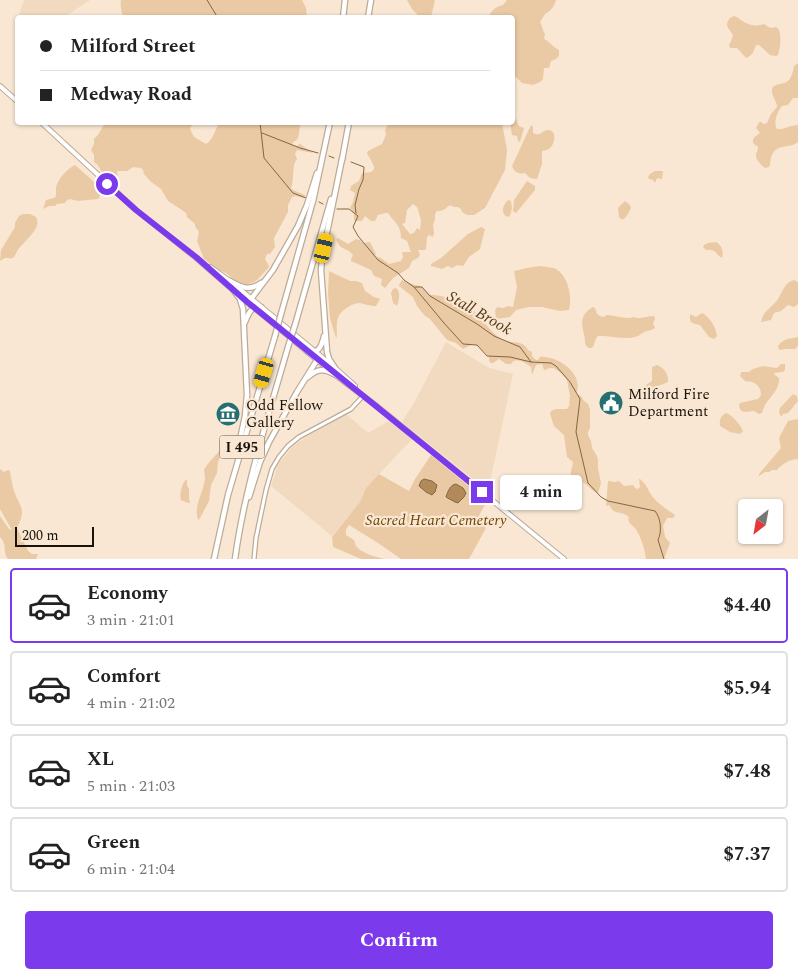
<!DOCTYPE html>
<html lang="en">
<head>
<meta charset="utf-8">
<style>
	body { margin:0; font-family:Spectral,serif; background:#f2f2f2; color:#222; height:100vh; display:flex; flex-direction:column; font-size:19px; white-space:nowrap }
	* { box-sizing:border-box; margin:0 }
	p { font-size:16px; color:#767676 }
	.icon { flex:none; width:28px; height:28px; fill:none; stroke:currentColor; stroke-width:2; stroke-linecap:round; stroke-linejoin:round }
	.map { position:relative; height:559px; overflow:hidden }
	.panel { display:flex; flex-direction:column; background:#fff; flex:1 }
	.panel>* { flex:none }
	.hud { position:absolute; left:15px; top:15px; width:500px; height:110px; border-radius:5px; box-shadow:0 1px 4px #0004; display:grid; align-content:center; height:110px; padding:0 25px; background:#fff }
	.needle { width:32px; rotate:211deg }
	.controls { position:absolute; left:738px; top:499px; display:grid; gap:10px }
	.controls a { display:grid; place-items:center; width:45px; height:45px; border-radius:5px; background:#fff; box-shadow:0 1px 4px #0004; font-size:25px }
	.scale { position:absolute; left:15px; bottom:12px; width:79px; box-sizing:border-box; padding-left:5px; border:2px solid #1a130c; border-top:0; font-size:14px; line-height:18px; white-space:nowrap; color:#1a130c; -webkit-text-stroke:4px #f9e7d3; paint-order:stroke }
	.end { position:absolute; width:22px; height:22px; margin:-11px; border:6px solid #7c3aed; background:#fff; box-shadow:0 0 0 2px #fff }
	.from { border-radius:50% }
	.bubble { position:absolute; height:35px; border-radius:5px; background:#fff; box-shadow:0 1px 4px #0004; font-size:16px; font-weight:700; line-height:35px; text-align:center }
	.car { position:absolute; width:15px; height:30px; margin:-15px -8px; border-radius:6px; box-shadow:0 0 4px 1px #0007; background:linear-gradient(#f5c518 24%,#345 0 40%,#f5c518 0 76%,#345 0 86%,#f5c518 0) }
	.hud b { display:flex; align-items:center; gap:18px; height:48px; font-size:19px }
	.hud b+b { border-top:1px solid #e0e0e0 }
	.hud i { width:12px; height:12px; background:#222 }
	ul { padding:9px 0 0; list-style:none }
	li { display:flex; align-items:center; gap:15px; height:75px; margin:0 10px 8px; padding:0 15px; border:2px solid #e0e0e0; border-radius:5px }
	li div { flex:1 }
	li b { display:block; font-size:19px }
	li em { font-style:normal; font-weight:700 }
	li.selected { border-color:#7c3aed }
	li>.icon { width:45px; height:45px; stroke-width:1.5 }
	.action { display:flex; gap:10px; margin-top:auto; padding:10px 25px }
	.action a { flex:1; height:58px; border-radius:5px; background:#7c3aed; color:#fff; font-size:20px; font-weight:700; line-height:58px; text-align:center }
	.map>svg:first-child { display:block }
</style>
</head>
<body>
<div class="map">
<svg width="798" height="559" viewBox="0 0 798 559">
	<rect width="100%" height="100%" fill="#f9e7d3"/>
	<g fill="#f1dabf">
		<polygon points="24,0 90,0 64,17 18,18"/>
		<polygon points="446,342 489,368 513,374 488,491 402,422 415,401"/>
		<polygon points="346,414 368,433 389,421 412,439 366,488 360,502 332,536 271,486 278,465 293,446 308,436"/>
	</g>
	<g fill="#eacaa4" fill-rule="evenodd">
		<path d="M 121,0 L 302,0 L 306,8 L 307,17 L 124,17 C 121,13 120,5 121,0 Z"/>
		<polygon points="407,0 435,0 431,17 420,17 412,9"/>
		<path d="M 507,0 L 556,0 C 554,7 551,11 545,14 L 540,22 C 543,27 542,30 545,34 L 544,39 C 550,42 553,47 559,50 L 559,56 L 556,59 L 551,61 L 549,68 L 544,68 L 543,79 L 540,82 L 533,85 L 522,83 L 516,77 L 513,77 L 512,18 L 489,17 C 491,10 496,7 503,5 Z"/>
		<path d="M 734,16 C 740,18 741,21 746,23 C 751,26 759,26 764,24 C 766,25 769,28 772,28 C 773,28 774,27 776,27 C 783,30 780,50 778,55 L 776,56 L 770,55 L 759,45 L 756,45 C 754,50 753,56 746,58 L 737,48 L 730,48 L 729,45 L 732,39 L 733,35 C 728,27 724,26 730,18 Z"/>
		<path d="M 798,63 L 798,98 L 793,98 L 788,105 L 782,106 C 777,112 773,123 777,129 C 784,130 790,125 798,125 L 798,142 C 790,149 777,143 772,155 C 770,158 771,164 769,167 L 765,168 C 761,165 755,159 756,154 C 757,152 758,150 758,147 C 757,146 755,145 754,144 C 750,139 757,135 760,133 L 756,128 L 759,122 L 761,122 L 764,124 L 767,123 L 771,114 L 777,107 C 777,101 772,97 772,91 C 771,83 783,85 788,81 C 792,77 793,71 794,66 Z"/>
		<polygon points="513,114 519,126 524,128 520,142 518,141 517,136 512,135 510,123 512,122"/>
		<path d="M 301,122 C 298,130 301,140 293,142 L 292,145 L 297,146 L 300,144 L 313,153 L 297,150 L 295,154 L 297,159 C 291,166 295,178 291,188 L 293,190 L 305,195 L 305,197 L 304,198 L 295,196 L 292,197 L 288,205 L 288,212 L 274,238 L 275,247 L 270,254 L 267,254 L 265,259 L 268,264 L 269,267 L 258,279 L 254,282 L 245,285 L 238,283 L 226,273 L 218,270 L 204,259 L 197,241 L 199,232 L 195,226 L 195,224 L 187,217 L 186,213 L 182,210 L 168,201 L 161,189 L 150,181 L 144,174 L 143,170 L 141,168 L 133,167 L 127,171 L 117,171 L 118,179 L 113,184 L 103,174 L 97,164 L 94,162 L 94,155 L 91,150 L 94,144 L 94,139 L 98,135 L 105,123 L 197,123 L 191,126 L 190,129 L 194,137 L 206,144 C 213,140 215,130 219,123 Z"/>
		<path d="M 389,123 L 502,123 L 507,150 L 505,170 L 485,208 L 474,215 L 467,215 L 462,212 L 461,209 L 458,207 L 454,207 C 448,203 448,208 443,210 C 441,211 439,211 437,211 L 435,214 L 435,219 L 433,225 L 434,233 L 433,237 L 429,235 L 427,237 L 426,249 L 425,250 L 418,250 L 420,255 L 418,258 L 412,261 L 409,268 L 393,278 L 385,288 L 381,285 L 382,279 L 374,276 L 371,270 L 351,261 L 351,259 L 353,255 C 347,247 340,251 336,239 L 338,238 L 348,244 L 356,239 L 360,240 L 363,243 L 370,242 L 376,254 L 375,256 L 381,258 L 389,264 L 401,261 L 403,257 L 402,252 L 411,252 L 407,241 L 401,238 C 401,225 395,223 388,213 L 385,213 L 382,214 L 378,215 L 375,221 L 371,221 L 365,216 L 362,221 L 355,221 L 354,220 L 354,213 L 350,208 L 353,202 L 355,193 L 350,190 L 351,186 L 359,181 L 362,173 C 383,173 371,162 367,153 L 368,151 L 382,144 L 386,135 L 385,130 ZM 413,204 L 417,207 L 421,220 L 420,230 L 417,228 L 414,233 L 410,234 L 402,224 L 405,223 L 407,210 Z"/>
		<path d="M 531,125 L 533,127 L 533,133 C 542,137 541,130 549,130 C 557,131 555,144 550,148 C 548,150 545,150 542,151 L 542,164 L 537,179 L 536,179 L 530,178 L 525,173 C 519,175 514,172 512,166 Z"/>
		<path d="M 75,165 L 102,189 L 103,192 L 98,199 L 78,201 L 70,199 L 66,201 L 65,203 L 57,204 L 55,206 L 49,206 L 43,209 L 46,200 L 54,198 L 56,196 C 56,196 56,188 56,188 C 57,180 68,168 75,165 Z"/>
		<polygon points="655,171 663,171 663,172 662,179 657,178 655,183 653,180 649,179 648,177 650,174"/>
		<polygon points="527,181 535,186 535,190 516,213 513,211 514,200"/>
		<path d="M 508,200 L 511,201 L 512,208 L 510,216 L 507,217 C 500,212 503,205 508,200 Z"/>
		<path d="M 625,201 L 630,205 L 631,208 C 629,212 627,216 624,219 L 621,219 L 619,217 L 618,208 Z"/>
		<path d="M 23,214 L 30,214 L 36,217 C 37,218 38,224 37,225 C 36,231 24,243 20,247 C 17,250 16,255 13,258 C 10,259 8,258 5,258 L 0,261 L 1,250 L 15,227 L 15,223 L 19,216 Z"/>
		<polygon points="481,227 485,229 480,249 469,257 463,266 457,265 452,268 448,266 442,269 431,266 431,264 441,258 468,234"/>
		<path d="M 716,242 C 722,245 724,253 722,258 C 715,254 716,249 706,250 L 703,247 L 704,245 L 708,243 Z"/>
		<path d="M 540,266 C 545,267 552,267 556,269 C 569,277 572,297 569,310 L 560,311 L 542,307 L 529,307 L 516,310 L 510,317 L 496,319 L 495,311 L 497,307 L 503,308 L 508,306 L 513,307 L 517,287 L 514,271 L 527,268 Z"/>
		<path d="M 329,271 L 350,281 L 356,281 L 362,283 L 365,291 L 374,297 L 380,299 L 376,306 C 369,306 365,304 360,303 C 356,303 351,305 348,307 C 335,315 337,322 337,336 L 336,338 L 330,318 L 328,292 Z"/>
		<path d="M 402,280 L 415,285 L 420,286 L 430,295 C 443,294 464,303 474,311 C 484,320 489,331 501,339 C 511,345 523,339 528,350 L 532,352 L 532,356 L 536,360 L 538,360 L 540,357 C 558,355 585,375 576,394 L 581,396 L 584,401 L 588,404 L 590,409 L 590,428 L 588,432 L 588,435 L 591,441 L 592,448 L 597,456 L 598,460 L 598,468 L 601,483 L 598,493 C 592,491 590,487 584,483 C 580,480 572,482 571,475 C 570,471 573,466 573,462 L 567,457 L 564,435 L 554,426 L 550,414 L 551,411 L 556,409 L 567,409 L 569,406 L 570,396 L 567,380 L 562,374 L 554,368 L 550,368 L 544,370 L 542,364 L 536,365 L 532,375 L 531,367 C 525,363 516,356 511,364 L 506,364 L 499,359 L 493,363 L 491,363 L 489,361 L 489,357 L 478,346 L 473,344 L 463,349 L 456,343 L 447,340 L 430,319 L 424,315 L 417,306 L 413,297 L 399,286 L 400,283 Z"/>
		<path d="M 794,280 L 798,282 L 798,304 L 794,307 L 788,305 L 781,311 L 774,313 L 771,320 L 761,322 C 764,309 772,308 778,299 C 783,291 784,283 794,280 Z"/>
		<path d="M 396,288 C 401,292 399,300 397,306 L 393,303 L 391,293 L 393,289 Z"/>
		<path d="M 593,307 L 595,308 L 597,314 L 600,316 L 604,317 L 606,315 C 615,315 626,320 633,317 C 641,320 646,316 654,316 L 655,319 L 653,323 L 655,328 C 651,331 648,330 644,332 C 642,333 640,335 638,336 C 626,341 610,335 598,336 C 594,340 595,345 592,348 L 588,348 L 585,344 C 586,330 574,318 593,307 Z"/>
		<path d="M 702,313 C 710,317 716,327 717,336 L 714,339 L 709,337 L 700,325 C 694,323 689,325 690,314 L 696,317 Z"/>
		<path d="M 798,337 L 798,346 L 795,349 L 786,349 L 779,350 L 778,346 C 783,338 790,339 798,337 Z"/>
		<path d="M 781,364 L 785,364 L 785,370 L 783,372 L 774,373 L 775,375 L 779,378 C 780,389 770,397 765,405 C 764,407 763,410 762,413 L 759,414 L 754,411 C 748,411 740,415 739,405 L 740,403 L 758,399 L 761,395 C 761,389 758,384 752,382 C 750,381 747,382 745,381 L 740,376 L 741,372 L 749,372 L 753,369 L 763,366 L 777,368 Z"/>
		<path d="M 657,365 C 664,368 669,374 668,382 C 661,386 650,387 645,392 L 640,391 L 639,388 L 644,389 L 647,384 L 651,382 L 652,380 L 652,367 Z"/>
		<polygon points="793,394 797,396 798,401 788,413 783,414 781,417 779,412 780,408"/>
		<path d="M 726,413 C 733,416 740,424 743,431 L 740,434 L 730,432 L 720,426 C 719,420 721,415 726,413 Z"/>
		<path d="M 798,419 L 798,459 C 790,459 782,464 777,470 L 772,470 L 769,472 L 765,472 L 759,476 L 759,474 L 781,448 L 779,438 L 788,421 Z"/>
		<path d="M 222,449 L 223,451 L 218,462 L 217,473 L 211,485 L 209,501 L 200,518 L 198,520 C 193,506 204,492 205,478 C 205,475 204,473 204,470 C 208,463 216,454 222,449 Z"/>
		<polygon points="431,455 487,501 476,521 486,528 469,559 401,559 378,543 349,525 346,529 346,535 354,540 356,546 360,550 370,555 384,559 361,559 333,547 332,537 360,502 366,488 379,474 409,491 415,479"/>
		<path d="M 0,469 L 4,472 L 8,470 L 10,471 C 11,478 12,484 14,491 C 20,508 27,508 17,528 L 28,551 L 32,554 L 37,554 L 38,555 L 36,558 L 37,559 L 8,559 C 2,551 8,545 0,537 L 0,516 L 9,529 L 12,530 L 0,509 Z"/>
		<path d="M 187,479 L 187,485 L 189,489 L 189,498 L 190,503 L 188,503 L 181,500 C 179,495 182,482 187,479 Z"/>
		<path d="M 639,479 L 640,479 C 648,486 647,489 652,496 C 657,503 668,510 675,515 L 673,518 L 667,518 L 663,526 L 665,537 L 670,543 L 664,559 L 646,559 C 645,550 641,536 635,528 C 634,527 630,524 629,522 C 627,518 631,518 626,515 C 618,511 615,515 609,505 L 606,506 L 608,481 L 615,482 L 619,481 L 624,486 L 633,485 L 635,488 L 638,489 L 640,487 Z"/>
	</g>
	<g fill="#b28a59" stroke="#846642">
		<polygon points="424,479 432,481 437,485 435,492 432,495 426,492 419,486 421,481"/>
		<path d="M 456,484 L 463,488 L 466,493 L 464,497 L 458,503 L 455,502 L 446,497 C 448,491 450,485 456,484 Z"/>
	</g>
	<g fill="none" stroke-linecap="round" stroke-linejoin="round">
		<g stroke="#846642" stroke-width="1">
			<polyline points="207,0 218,18"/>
			<polyline points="260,122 264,158 293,193 306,198"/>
			<polyline points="262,133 300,148 318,153"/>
			<polyline points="329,156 334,158"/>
			<polyline points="351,162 364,167 363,180 359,189 355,205 356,213"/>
			<polyline points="319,202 323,204"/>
			<path d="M 337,209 L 349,209 L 358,216 L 353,227 L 358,236 L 378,260 L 398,273 L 404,280 L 414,287 L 444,323 L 463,344 L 477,345 L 487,356 L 510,357 L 531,362 L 551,363 L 556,366 L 570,382 L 580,399 L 576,432 L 588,483 L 601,497 L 608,501 L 655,511 C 661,518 662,532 658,540 L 664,559"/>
			<polyline points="415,287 422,287 430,296 477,324 494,336 520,347 531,362"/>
		</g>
		<defs>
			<polyline id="secondary" points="254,559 256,538 266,490 272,469 279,457 288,446 299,437 351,409 363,396"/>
			<g id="primary">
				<polyline points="0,86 18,102"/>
				<polyline points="41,122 136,210 195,257 234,291 334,374 378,407 564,559"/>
				<polyline points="210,267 231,282"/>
				<polyline points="236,286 335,368 355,386"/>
			</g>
			<g id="highway">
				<polyline points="343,18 345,0"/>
				<polyline points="368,18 371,0"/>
				<polyline points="342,160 349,122"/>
				<path d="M 230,281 C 241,288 250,291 261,283"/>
				<polyline points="234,291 240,299 243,309 247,395 245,416 237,454"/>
				<polyline points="254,308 251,303 251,299 273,270 298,226 307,205 317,173"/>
				<polyline points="281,314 313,201 330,122"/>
				<path d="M 245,322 C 248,314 252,305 261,307"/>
				<polyline points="295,325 331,199"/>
				<path d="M 308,352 C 319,354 322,345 324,336"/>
				<polyline points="335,368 329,359 327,352 321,270 323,252 342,159"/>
				<path d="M 308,377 C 317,369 324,368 334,374"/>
				<polyline points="249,497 260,462 269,442 297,392 317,360 318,356 316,352"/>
				<polyline points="214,559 228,495 275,336"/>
				<path d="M 235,559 C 245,486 268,417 288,347"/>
			</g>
		</defs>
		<use href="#secondary" stroke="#bcab97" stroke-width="5.5"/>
		<use href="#primary" stroke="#bcab97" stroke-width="6"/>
		<use href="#highway" stroke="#bcab97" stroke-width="7"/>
		<use href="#secondary" stroke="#fff" stroke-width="3"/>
		<use href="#primary" stroke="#fff" stroke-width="4"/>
		<use href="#highway" stroke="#fff" stroke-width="4.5"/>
		<defs>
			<g id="highway-bridge">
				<polyline points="275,336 281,314"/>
				<polyline points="288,347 295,325"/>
			</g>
		</defs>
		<use href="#highway-bridge" stroke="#bcab97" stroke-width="7" stroke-linecap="butt"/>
		<use href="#highway-bridge" stroke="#fff" stroke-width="4.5"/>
	</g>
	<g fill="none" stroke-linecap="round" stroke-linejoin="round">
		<polyline stroke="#7c3aed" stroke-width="6" points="107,184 136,210 196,257 246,301 482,492"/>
	</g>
	<defs>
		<symbol id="civic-disc" viewBox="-11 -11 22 22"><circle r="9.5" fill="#236f71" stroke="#f9e7d3"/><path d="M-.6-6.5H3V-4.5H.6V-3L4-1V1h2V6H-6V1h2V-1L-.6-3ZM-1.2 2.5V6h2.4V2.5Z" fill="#fff"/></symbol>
		<symbol id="museum-disc" viewBox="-11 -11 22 22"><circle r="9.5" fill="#236f71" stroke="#f9e7d3"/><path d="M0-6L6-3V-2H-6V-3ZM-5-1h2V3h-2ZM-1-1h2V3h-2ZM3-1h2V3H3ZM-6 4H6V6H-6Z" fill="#fff"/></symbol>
	</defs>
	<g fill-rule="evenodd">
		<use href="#civic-disc" x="597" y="389" width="28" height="28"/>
		<use href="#museum-disc" x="214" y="400" width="28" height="28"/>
	</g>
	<g text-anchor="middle" stroke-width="4.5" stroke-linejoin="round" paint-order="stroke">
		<rect fill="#f9e7d3" stroke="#5d5348" stroke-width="1" x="219.5" y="435.5" width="45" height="23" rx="4"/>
		<g font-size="14" font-weight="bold" fill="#1a130c">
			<text x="242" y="452">I 495</text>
		</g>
		<g font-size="15" fill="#1a130c" stroke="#f9e7d3" text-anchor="start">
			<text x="628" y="399">Milford Fire<tspan x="628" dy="17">Department</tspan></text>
			<text x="246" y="410">Odd Fellow<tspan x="246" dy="17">Gallery</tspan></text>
		</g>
		<g font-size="15" font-style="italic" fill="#6c4402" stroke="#f9e7d3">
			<text x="436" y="525">Sacred Heart Cemetery</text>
		</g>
		<g font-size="16" font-style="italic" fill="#583b14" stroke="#f9e7d3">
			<text transform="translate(480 312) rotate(30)" y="6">Stall Brook</text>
		</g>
	</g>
</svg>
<div class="controls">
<a><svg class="needle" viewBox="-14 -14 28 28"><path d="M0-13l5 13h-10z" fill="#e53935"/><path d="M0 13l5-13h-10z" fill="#767676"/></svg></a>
</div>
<div class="scale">200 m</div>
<i class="end from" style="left:107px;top:184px"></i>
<i class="end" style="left:482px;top:492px"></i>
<div class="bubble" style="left:500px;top:475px;width:82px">4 min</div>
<i class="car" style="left:324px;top:248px;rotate:13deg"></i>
<i class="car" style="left:264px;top:373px;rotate:196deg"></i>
<div class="hud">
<b><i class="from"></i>Milford Street</b>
<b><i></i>Medway Road</b>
</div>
</div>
<section class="panel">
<ul>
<li class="selected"><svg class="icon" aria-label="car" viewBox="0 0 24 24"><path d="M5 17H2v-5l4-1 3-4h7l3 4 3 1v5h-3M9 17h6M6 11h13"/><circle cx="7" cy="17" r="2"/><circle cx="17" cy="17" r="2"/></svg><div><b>Economy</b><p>3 min · 21:01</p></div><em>$4.40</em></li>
<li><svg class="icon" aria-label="car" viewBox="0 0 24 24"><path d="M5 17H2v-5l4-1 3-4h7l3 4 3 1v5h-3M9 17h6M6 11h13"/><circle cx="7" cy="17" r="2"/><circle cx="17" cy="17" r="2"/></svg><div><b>Comfort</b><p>4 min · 21:02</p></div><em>$5.94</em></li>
<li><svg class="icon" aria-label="car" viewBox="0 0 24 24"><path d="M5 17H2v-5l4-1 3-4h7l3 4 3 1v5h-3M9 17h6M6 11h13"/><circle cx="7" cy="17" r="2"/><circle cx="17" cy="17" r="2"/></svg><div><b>XL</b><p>5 min · 21:03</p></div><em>$7.48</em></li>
<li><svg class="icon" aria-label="car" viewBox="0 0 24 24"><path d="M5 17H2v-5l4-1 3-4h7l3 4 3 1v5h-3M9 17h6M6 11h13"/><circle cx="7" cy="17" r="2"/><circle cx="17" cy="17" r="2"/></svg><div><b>Green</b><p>6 min · 21:04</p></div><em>$7.37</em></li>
</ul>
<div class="action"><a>Confirm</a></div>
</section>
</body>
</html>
